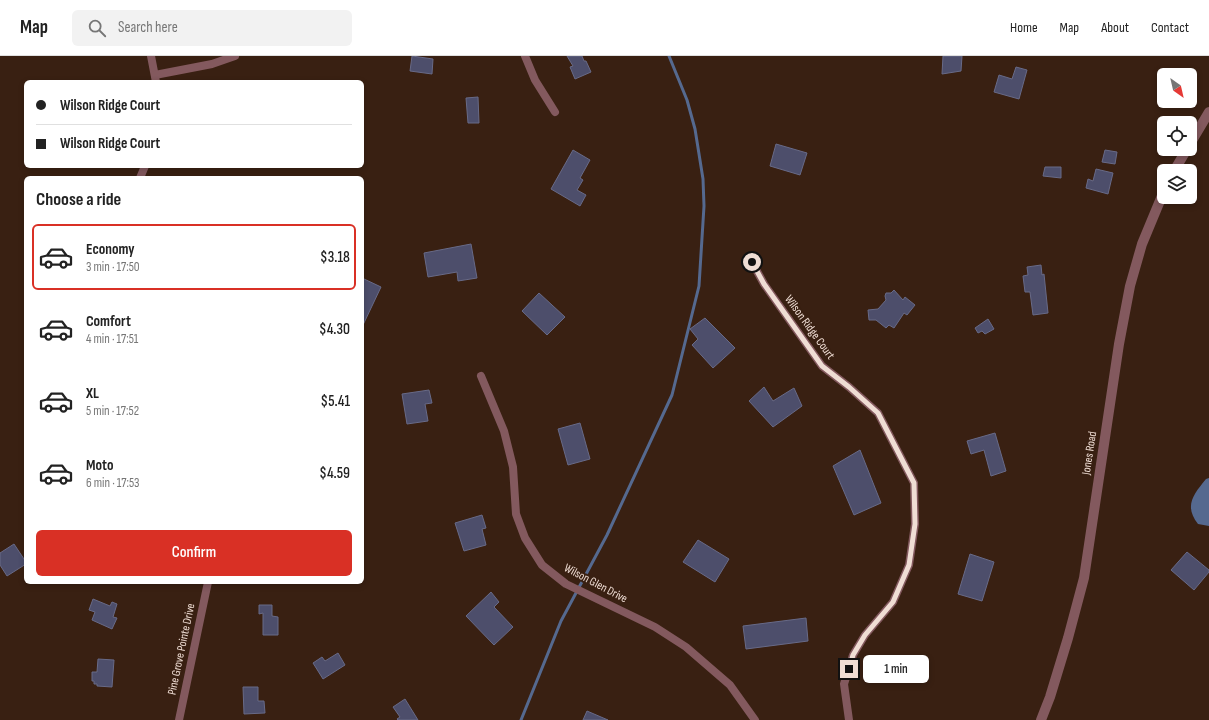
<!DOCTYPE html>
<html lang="en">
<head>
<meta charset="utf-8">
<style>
	body { margin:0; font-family:"Sofia Sans Condensed",sans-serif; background:#f2f2f2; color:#222; height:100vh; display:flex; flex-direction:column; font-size:15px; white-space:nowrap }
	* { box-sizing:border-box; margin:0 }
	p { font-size:13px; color:#767676 }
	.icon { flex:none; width:22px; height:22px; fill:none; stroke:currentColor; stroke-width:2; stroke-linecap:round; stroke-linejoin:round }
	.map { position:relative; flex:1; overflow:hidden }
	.details { position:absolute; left:24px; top:120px; width:340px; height:408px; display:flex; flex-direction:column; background:#fff; border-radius:6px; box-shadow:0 2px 6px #0003 }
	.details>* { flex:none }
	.banner { position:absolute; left:24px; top:24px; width:340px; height:88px; border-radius:6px; box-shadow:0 2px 6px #0003; display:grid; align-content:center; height:88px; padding:0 12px; background:#fff }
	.needle { width:26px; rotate:146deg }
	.tools { position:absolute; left:1157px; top:12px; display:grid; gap:8px }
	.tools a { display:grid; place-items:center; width:40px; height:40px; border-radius:6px; background:#fff; box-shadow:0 2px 6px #0003; font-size:20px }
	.end { position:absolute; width:18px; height:18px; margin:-9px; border:5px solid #efddd4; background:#111; box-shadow:0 0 0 2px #111 }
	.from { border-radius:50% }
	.bubble { position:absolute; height:28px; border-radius:6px; background:#fff; box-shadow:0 2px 6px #0003; font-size:13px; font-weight:600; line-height:28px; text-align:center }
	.banner b { display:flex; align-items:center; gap:14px; height:38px; font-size:15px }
	.banner b+b { border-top:1px solid #e0e0e0 }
	.banner i { width:10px; height:10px; background:#222 }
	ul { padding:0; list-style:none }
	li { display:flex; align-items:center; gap:12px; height:66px; margin:0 8px 6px; padding:0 4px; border:2px solid transparent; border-radius:6px }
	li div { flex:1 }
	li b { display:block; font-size:15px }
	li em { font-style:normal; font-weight:600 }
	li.active { border-color:#d93025 }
	li>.icon { width:36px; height:36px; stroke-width:1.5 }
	h2 { padding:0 12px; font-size:18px; line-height:48px }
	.action { display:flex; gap:8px; margin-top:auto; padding:8px 12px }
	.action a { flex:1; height:46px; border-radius:6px; background:#d93025; color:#fff; font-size:16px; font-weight:600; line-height:46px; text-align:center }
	header { display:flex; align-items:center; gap:24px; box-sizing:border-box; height:56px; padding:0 20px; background:#fff; border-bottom:1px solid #e0e0e0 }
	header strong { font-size:19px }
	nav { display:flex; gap:22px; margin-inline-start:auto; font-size:14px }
	.search { width:280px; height:36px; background:#f2f2f2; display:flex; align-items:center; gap:10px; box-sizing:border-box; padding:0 14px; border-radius:6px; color:#767676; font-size:15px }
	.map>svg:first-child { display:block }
</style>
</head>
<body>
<header>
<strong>Map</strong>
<div class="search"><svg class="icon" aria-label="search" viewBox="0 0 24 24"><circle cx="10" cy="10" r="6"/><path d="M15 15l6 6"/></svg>Search here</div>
<nav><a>Home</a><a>Map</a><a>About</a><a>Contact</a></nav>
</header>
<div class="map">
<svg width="1209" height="664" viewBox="0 0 1209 664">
	<rect width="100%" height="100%" fill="#392012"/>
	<path fill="#55698f" d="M 1209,422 L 1209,470 L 1198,468 C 1184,450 1193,439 1206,423 Z"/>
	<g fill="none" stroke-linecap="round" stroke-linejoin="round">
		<polyline stroke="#55698f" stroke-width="3" points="521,664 561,565 607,479 672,339 699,230 704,150 703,123 695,73 687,44 669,0"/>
	</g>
	<g fill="#4d4e6b" stroke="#686a87">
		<polygon points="412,0 433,3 432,18 410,15"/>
		<polygon points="567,0 582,0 584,5 586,5 591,16 575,23 570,11 573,10"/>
		<polygon points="943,0 962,0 961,15 942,18"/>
		<polygon points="1016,11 1027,14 1019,43 994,36 999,19 1012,23"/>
		<polygon points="478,41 479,67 468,67 466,42"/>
		<polygon points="776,88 807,97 800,119 770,110"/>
		<polygon points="573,94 590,104 580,122 583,124 577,134 586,139 580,150 551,133"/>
		<polygon points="1105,94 1117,96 1115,108 1102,106"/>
		<polygon points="1045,111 1061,111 1061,122 1043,120"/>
		<polygon points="1096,113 1113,117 1108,138 1086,132 1088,123 1093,125"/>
		<polygon points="471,188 477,222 458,225 457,216 428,221 424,197"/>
		<polygon points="1041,209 1042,219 1044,218 1048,257 1033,259 1030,236 1025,236 1023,220 1028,219 1027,211"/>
		<polygon points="362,222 381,231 363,269 362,268"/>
		<polygon points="894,234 903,244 905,241 915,249 907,259 904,257 894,272 889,269 886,272 876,264 869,264 868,254 878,253 886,244 885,240 886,237 891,237"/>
		<polygon points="539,237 565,261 547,279 522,255"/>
		<polygon points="705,262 735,292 713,312 692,289 698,283 690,273"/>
		<polygon points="988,263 994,273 985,278 982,275 978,277 975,272"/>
		<polygon points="764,331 773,345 794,332 802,350 773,371 749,345"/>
		<polygon points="429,334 432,347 425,348 428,365 407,368 402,338"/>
		<polygon points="580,367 590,403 568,409 558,373"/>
		<polygon points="995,377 1006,415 991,420 984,394 971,398 967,385"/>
		<polygon points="860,394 881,447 854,459 833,410"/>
		<polygon points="482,459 486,472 482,473 486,489 464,495 455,467"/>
		<polygon points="698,484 729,503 715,526 683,506"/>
		<polygon points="14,488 26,506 26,508 7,520 0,509 0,497"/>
		<polygon points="1187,496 1209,514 1209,516 1194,534 1171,514"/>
		<polygon points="970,498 994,506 982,545 958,538"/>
		<polygon points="491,536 499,546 494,551 513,571 494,589 466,560"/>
		<polygon points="93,543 110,550 112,546 117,548 113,561 117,562 112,573 92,564 95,556 89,554"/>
		<polygon points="259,549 272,549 272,560 278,561 278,579 263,579 263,557 259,558"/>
		<polygon points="806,562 808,585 746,593 743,570"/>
		<polygon points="338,597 345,609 323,623 313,607 322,601 325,605"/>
		<polygon points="98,603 114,604 112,631 97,630 97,628 94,628 94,625 92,625 92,616 97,616"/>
		<polygon points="243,631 258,631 258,645 264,645 265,657 244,658"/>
		<polygon points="405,643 418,664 398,664 397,663 400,661 393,651"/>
		<polygon points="587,655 608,664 583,664"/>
	</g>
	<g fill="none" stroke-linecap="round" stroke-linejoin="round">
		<g stroke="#83595e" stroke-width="8">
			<polyline points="151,0 156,26"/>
			<polyline points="525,0 535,24 555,56"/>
			<polyline points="155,19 212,8 235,0"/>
			<polyline points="140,122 145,110"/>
			<polyline points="752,206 764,228 822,310 849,331 878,357 914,427 915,468 909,509 893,546 865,579 853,599 844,628 849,664"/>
			<polyline points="481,320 504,375 513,411 516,458 525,482 542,509 566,528 655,571 686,591 730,629 755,664"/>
			<polyline points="179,664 208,526"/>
		</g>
		<g stroke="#83595e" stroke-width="10">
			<polyline points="1190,88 1209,56"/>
			<polyline points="1174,115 1187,93"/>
			<polyline points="1041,664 1050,641 1068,582 1084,522 1119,288 1130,230 1142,188 1164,135"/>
		</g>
	</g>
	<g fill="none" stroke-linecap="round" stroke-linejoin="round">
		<polyline stroke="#efddd4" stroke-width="5" points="752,206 764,228 822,310 849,331 878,357 914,427 915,468 909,509 893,546 865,579 853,599 849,613"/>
	</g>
	<g text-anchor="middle" stroke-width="4" stroke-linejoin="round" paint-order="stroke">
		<g font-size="12" fill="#efddd4" stroke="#392012">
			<text transform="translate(810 271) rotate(54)" y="4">Wilson Ridge Court</text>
			<text transform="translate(1089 397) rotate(-81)" y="4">Jones Road</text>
			<text transform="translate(596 527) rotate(28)" y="4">Wilson Glen Drive</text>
			<text transform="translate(181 593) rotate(-78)" y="4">Pine Grove Pointe Drive</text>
		</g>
	</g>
</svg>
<div class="tools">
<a><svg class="needle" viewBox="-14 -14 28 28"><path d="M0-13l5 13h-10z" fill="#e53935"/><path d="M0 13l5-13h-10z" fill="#767676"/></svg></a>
<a><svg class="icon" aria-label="locate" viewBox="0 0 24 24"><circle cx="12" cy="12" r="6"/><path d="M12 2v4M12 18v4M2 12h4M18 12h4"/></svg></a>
<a><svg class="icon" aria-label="layers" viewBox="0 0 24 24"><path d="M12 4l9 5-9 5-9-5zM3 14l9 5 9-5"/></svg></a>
</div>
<i class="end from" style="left:752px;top:206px"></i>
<i class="end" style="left:849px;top:613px"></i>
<div class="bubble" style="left:863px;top:599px;width:66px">1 min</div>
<div class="banner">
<b><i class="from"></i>Wilson Ridge Court</b>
<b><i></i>Wilson Ridge Court</b>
</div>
<section class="details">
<h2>Choose a ride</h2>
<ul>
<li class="active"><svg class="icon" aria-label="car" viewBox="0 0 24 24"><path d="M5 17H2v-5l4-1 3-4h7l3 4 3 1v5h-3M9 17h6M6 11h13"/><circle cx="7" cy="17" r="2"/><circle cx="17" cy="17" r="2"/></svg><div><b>Economy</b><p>3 min · 17:50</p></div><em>$3.18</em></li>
<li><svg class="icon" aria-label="car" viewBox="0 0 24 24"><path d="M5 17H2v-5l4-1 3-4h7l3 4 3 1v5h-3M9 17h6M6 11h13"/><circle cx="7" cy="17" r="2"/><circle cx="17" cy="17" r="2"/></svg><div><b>Comfort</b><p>4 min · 17:51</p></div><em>$4.30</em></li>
<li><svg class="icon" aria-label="car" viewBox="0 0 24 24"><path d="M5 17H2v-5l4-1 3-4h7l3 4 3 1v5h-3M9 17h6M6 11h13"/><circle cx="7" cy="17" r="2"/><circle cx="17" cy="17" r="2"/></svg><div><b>XL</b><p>5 min · 17:52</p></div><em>$5.41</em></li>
<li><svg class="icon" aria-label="car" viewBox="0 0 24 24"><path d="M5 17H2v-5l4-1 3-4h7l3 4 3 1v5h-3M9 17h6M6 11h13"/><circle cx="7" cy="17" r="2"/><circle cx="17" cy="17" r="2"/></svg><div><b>Moto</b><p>6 min · 17:53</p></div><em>$4.59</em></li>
</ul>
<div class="action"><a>Confirm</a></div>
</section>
</div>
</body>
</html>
